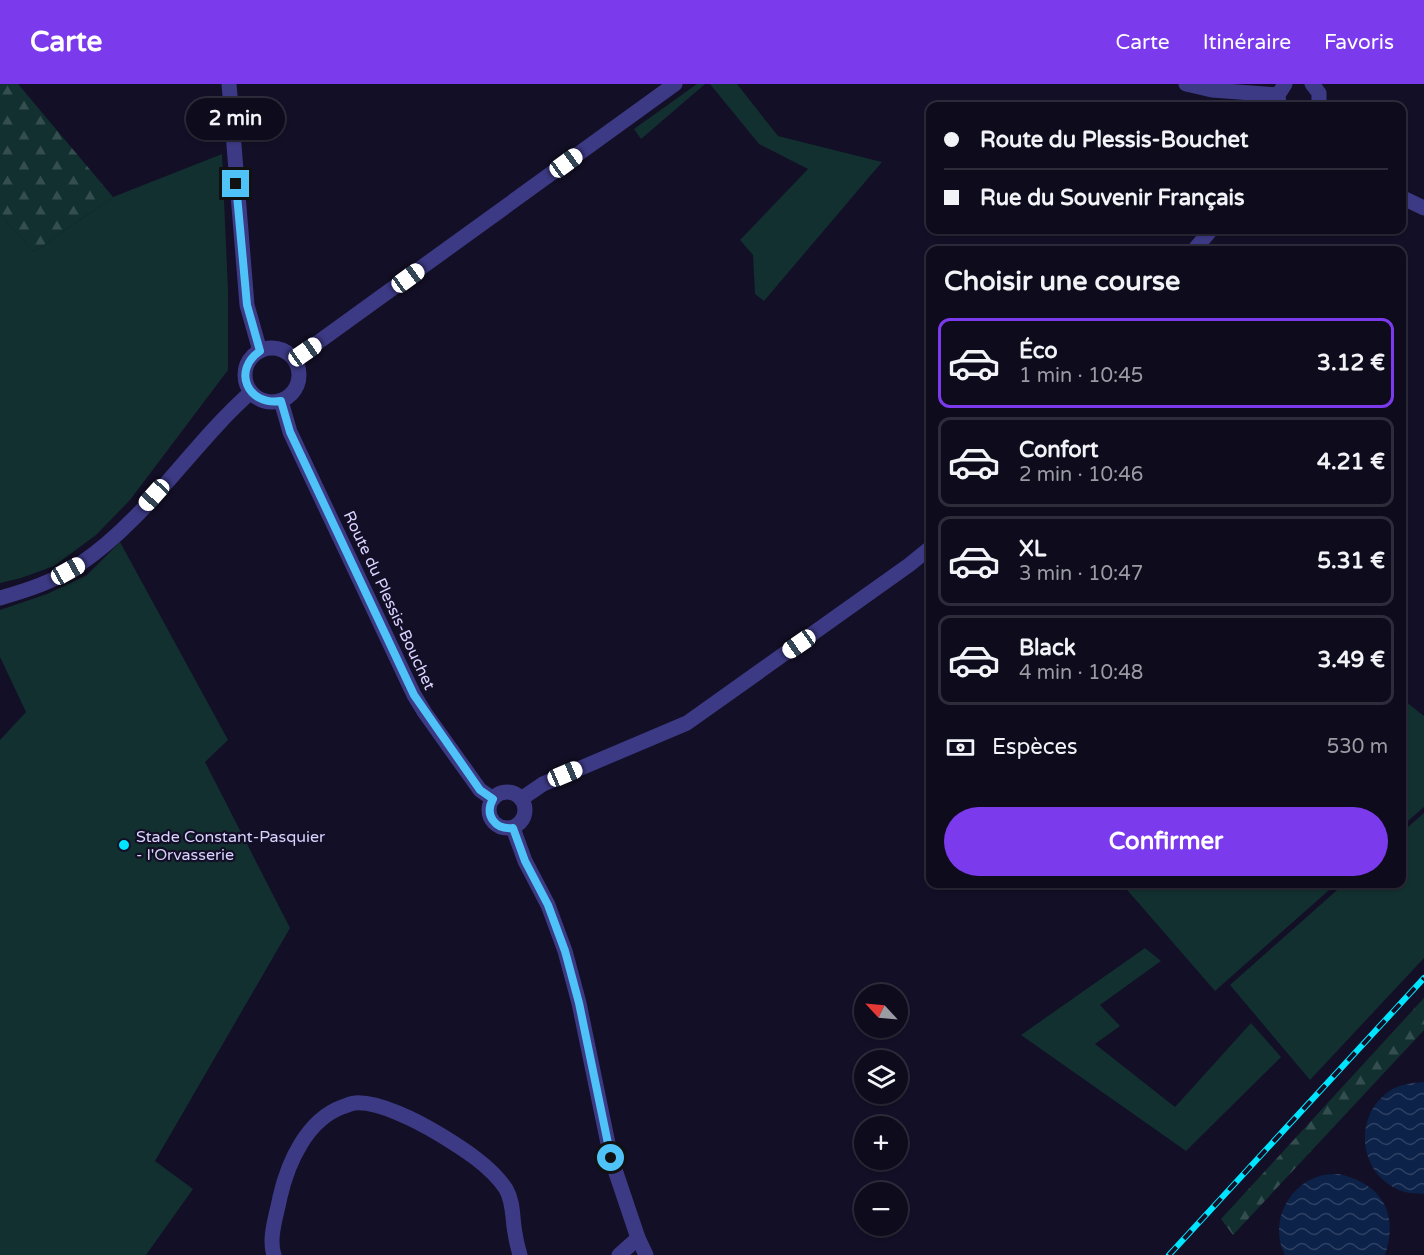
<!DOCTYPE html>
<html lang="fr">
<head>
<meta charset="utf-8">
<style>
	body { margin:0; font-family:"Varela Round",sans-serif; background:#171425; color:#f1f3f6; height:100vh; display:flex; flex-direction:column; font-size:22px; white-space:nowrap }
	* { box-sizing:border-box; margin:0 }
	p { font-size:20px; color:#9b9ba3 }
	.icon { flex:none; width:33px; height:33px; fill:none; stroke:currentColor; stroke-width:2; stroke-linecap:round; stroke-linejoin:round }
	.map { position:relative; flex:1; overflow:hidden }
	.sheet { position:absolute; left:926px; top:162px; width:480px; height:642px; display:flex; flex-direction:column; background:#0e0b1c; border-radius:12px; box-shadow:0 2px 4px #0004,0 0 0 2px #2e2b3b }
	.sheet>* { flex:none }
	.banner { position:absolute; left:926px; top:18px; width:480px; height:132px; border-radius:12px; box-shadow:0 2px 4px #0004,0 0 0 2px #2e2b3b; display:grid; align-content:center; height:132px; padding:0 18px; background:#0e0b1c }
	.needle { width:39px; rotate:296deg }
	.buttons { position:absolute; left:854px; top:900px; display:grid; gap:12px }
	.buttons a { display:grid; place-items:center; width:54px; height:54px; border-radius:50%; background:#0e0b1c; box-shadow:0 2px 4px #0004,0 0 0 2px #2e2b3b; font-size:30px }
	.end { position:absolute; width:27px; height:27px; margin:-14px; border:8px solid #4fc3f7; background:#111; box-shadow:0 0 0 3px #111 }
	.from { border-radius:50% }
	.bubble { position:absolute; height:42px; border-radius:21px; background:#0e0b1c; box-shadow:0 2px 4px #0004,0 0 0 2px #2e2b3b; font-size:20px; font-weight:700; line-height:42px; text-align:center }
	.car { position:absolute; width:18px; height:36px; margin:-18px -9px; border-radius:8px; box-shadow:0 0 4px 2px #0007; background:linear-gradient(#fff 24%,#345 0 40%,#fff 0 76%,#345 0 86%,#fff 0) }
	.banner b { display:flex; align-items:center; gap:21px; height:57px; font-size:22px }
	.banner b+b { border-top:2px solid #2e2b3b }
	.banner i { width:15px; height:15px; background:#f1f3f6 }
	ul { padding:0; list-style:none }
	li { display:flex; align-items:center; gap:18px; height:90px; margin:0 12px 9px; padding:0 6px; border:3px solid #2e2b3b; border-radius:12px }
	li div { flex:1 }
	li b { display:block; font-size:22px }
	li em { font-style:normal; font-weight:700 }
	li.on { border-color:#7c3aed }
	li>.icon { width:54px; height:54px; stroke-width:1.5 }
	h2 { padding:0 18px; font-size:27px; line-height:72px }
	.pay { display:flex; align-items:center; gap:15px; height:66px; padding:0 18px; font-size:22px }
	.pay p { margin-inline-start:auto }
	.action { display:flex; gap:12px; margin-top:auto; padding:12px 18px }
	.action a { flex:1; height:69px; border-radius:36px; background:#7c3aed; color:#fff; font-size:24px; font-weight:700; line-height:69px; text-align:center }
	header { display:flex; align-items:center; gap:36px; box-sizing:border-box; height:84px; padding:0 30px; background:#7c3aed; color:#fff }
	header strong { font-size:28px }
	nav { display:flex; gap:33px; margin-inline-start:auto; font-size:21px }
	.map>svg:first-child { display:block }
</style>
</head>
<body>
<header>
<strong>Carte</strong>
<nav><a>Carte</a><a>Itinéraire</a><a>Favoris</a></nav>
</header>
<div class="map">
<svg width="1424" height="1171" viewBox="0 0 1424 1171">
	<defs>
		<pattern id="forest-firs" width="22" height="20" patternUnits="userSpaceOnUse" patternTransform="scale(1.5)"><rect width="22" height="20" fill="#12302f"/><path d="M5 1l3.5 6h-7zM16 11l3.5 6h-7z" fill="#344d4e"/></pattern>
		<pattern id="water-waves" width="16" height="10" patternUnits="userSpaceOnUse" patternTransform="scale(1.5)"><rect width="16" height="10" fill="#0c2248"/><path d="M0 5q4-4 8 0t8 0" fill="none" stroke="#2f4163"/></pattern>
	</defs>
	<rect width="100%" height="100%" fill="#130f26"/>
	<g fill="#12302f">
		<polygon points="697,0 705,0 641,55 634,45"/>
		<polygon points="710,0 737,0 778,52 882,78 764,217 755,210 753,171 740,156 808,85 759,60"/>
		<polygon points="222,70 228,207 228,286 130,416 96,451 54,482 21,494 0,499 0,130 34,168 113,113"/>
		<polygon points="120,458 228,656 205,678 290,844 155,1077 193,1105 146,1171 0,1171 0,656 26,628 0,573 0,526 47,510 87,491"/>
		<polygon points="1401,614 1424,632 1424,723 1401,743"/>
		<polygon points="1424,729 1424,874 1310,996 1230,901 1344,800 1401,800 1401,749"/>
		<polygon points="1122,800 1336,800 1215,907"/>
		<polygon points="1145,864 1161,877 1100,921 1120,942 1095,960 1175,1023 1251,939 1281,973 1186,1067 1021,951"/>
	</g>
	<g fill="url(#forest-firs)">
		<polygon points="0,0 18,0 113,113 34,168 0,130"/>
		<polygon points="1424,914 1424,946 1233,1151 1221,1135"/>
	</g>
	<g fill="url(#water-waves)">
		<path d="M 1424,998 L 1424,1110 C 1418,1109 1411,1110 1405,1108 C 1360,1095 1351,1035 1388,1008 C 1399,1000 1411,999 1424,998 Z"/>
		<path d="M 1339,1090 C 1382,1100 1399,1129 1385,1171 L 1285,1171 C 1269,1141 1287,1101 1320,1092 C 1326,1090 1333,1090 1339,1090 Z"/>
	</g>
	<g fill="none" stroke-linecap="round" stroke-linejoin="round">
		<g stroke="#3d3a85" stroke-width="15">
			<polyline points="1401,113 1424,124"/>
			<polyline points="1194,166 1211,146"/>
			<polyline points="521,715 543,700 687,639 909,481 930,464"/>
			<path d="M 274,1171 C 268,1154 277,1130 280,1113 C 288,1078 307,1036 342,1023 C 346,1022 351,1019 355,1019 C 379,1017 419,1038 439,1050 C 462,1064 491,1082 506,1105 C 514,1119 512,1134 515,1149 C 516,1156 518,1164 520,1171"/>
			<polyline points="619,1171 638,1154"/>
		</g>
		<g stroke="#3d3a85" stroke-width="15">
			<polyline points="229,0 247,221 260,267"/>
			<polyline points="1186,0 1212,6 1278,11"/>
			<polyline points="1312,0 1319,9 1319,22"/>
			<polyline points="1279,22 1278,11 1285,0"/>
			<circle cx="272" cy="291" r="27"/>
			<polyline points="295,275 675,0"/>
			<polyline points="281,317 290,348 414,611 425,629 480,706 493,715"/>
			<path d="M 0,514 C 28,506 56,497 80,480 C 147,435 191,361 251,308"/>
			<circle cx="507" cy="726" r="18"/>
			<polyline points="513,744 525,777 548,821 565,867 579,919 611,1074 638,1154 646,1171"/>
		</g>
		<defs>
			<polyline id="rail" points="1169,1171 1424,894"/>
		</defs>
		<use href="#rail" stroke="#00e5ff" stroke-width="6"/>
		<use href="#rail" stroke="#130f26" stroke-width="4" stroke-dasharray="11" stroke-linecap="butt"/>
	</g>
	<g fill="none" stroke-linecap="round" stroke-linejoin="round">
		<path stroke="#4fc3f7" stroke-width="8" d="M 236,100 L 247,221 L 260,267 C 232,286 247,322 281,317 L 290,348 L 414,611 L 480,706 L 493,715 C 484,731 495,746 513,744 L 525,777 L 548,821 L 565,867 L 579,919 L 611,1074"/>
	</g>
	<circle fill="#00e5ff" stroke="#130f26" stroke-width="2" cx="124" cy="761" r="6"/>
	<g text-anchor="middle" stroke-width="4.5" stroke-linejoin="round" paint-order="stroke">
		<g font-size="16" fill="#d9d4ff" stroke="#130f26">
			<text transform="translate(390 516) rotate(65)" y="6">Route du Plessis-Bouchet</text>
		</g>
		<g font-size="16" fill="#d9d4ff" stroke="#130f26" text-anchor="start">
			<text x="136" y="758">Stade Constant-Pasquier<tspan x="136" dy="18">- l'Orvasserie</tspan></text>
		</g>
	</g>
</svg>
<div class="buttons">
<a><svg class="needle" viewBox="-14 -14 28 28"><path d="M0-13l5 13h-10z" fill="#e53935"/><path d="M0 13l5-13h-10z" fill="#9b9ba3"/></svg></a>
<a><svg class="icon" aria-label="layers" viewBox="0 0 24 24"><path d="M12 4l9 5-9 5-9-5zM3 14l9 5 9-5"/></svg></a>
<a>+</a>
<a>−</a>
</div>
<i class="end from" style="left:611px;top:1074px"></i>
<i class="end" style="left:236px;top:100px"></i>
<div class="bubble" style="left:186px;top:14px;width:99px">2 min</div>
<i class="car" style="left:566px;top:79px;rotate:54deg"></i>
<i class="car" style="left:408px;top:194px;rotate:54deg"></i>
<i class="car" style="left:305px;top:268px;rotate:55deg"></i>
<i class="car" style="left:154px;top:411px;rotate:222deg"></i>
<i class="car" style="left:68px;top:487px;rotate:61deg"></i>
<i class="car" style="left:799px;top:560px;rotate:235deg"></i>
<i class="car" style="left:565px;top:690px;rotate:67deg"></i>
<div class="banner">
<b><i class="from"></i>Route du Plessis-Bouchet</b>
<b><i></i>Rue du Souvenir Français</b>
</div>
<section class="sheet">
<h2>Choisir une course</h2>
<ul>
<li class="on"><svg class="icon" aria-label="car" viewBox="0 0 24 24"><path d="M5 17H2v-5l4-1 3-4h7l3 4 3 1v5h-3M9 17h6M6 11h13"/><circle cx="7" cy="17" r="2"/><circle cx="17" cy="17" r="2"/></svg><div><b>Éco</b><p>1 min · 10:45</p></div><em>3.12 €</em></li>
<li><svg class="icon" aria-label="car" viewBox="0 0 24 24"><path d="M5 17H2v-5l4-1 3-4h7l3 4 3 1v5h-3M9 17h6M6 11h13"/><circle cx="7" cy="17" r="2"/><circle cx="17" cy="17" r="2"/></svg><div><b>Confort</b><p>2 min · 10:46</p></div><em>4.21 €</em></li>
<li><svg class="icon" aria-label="car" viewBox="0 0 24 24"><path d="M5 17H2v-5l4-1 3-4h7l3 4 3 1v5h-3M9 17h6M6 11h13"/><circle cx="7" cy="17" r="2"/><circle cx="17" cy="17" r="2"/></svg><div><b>XL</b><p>3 min · 10:47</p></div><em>5.31 €</em></li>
<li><svg class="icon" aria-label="car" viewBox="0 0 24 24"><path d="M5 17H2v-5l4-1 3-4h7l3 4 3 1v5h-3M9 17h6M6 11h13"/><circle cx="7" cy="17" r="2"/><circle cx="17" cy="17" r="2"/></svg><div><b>Black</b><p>4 min · 10:48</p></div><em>3.49 €</em></li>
</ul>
<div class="pay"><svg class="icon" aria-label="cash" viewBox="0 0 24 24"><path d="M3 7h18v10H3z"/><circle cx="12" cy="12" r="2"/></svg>Espèces<p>530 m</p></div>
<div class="action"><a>Confirmer</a></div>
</section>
</div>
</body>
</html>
